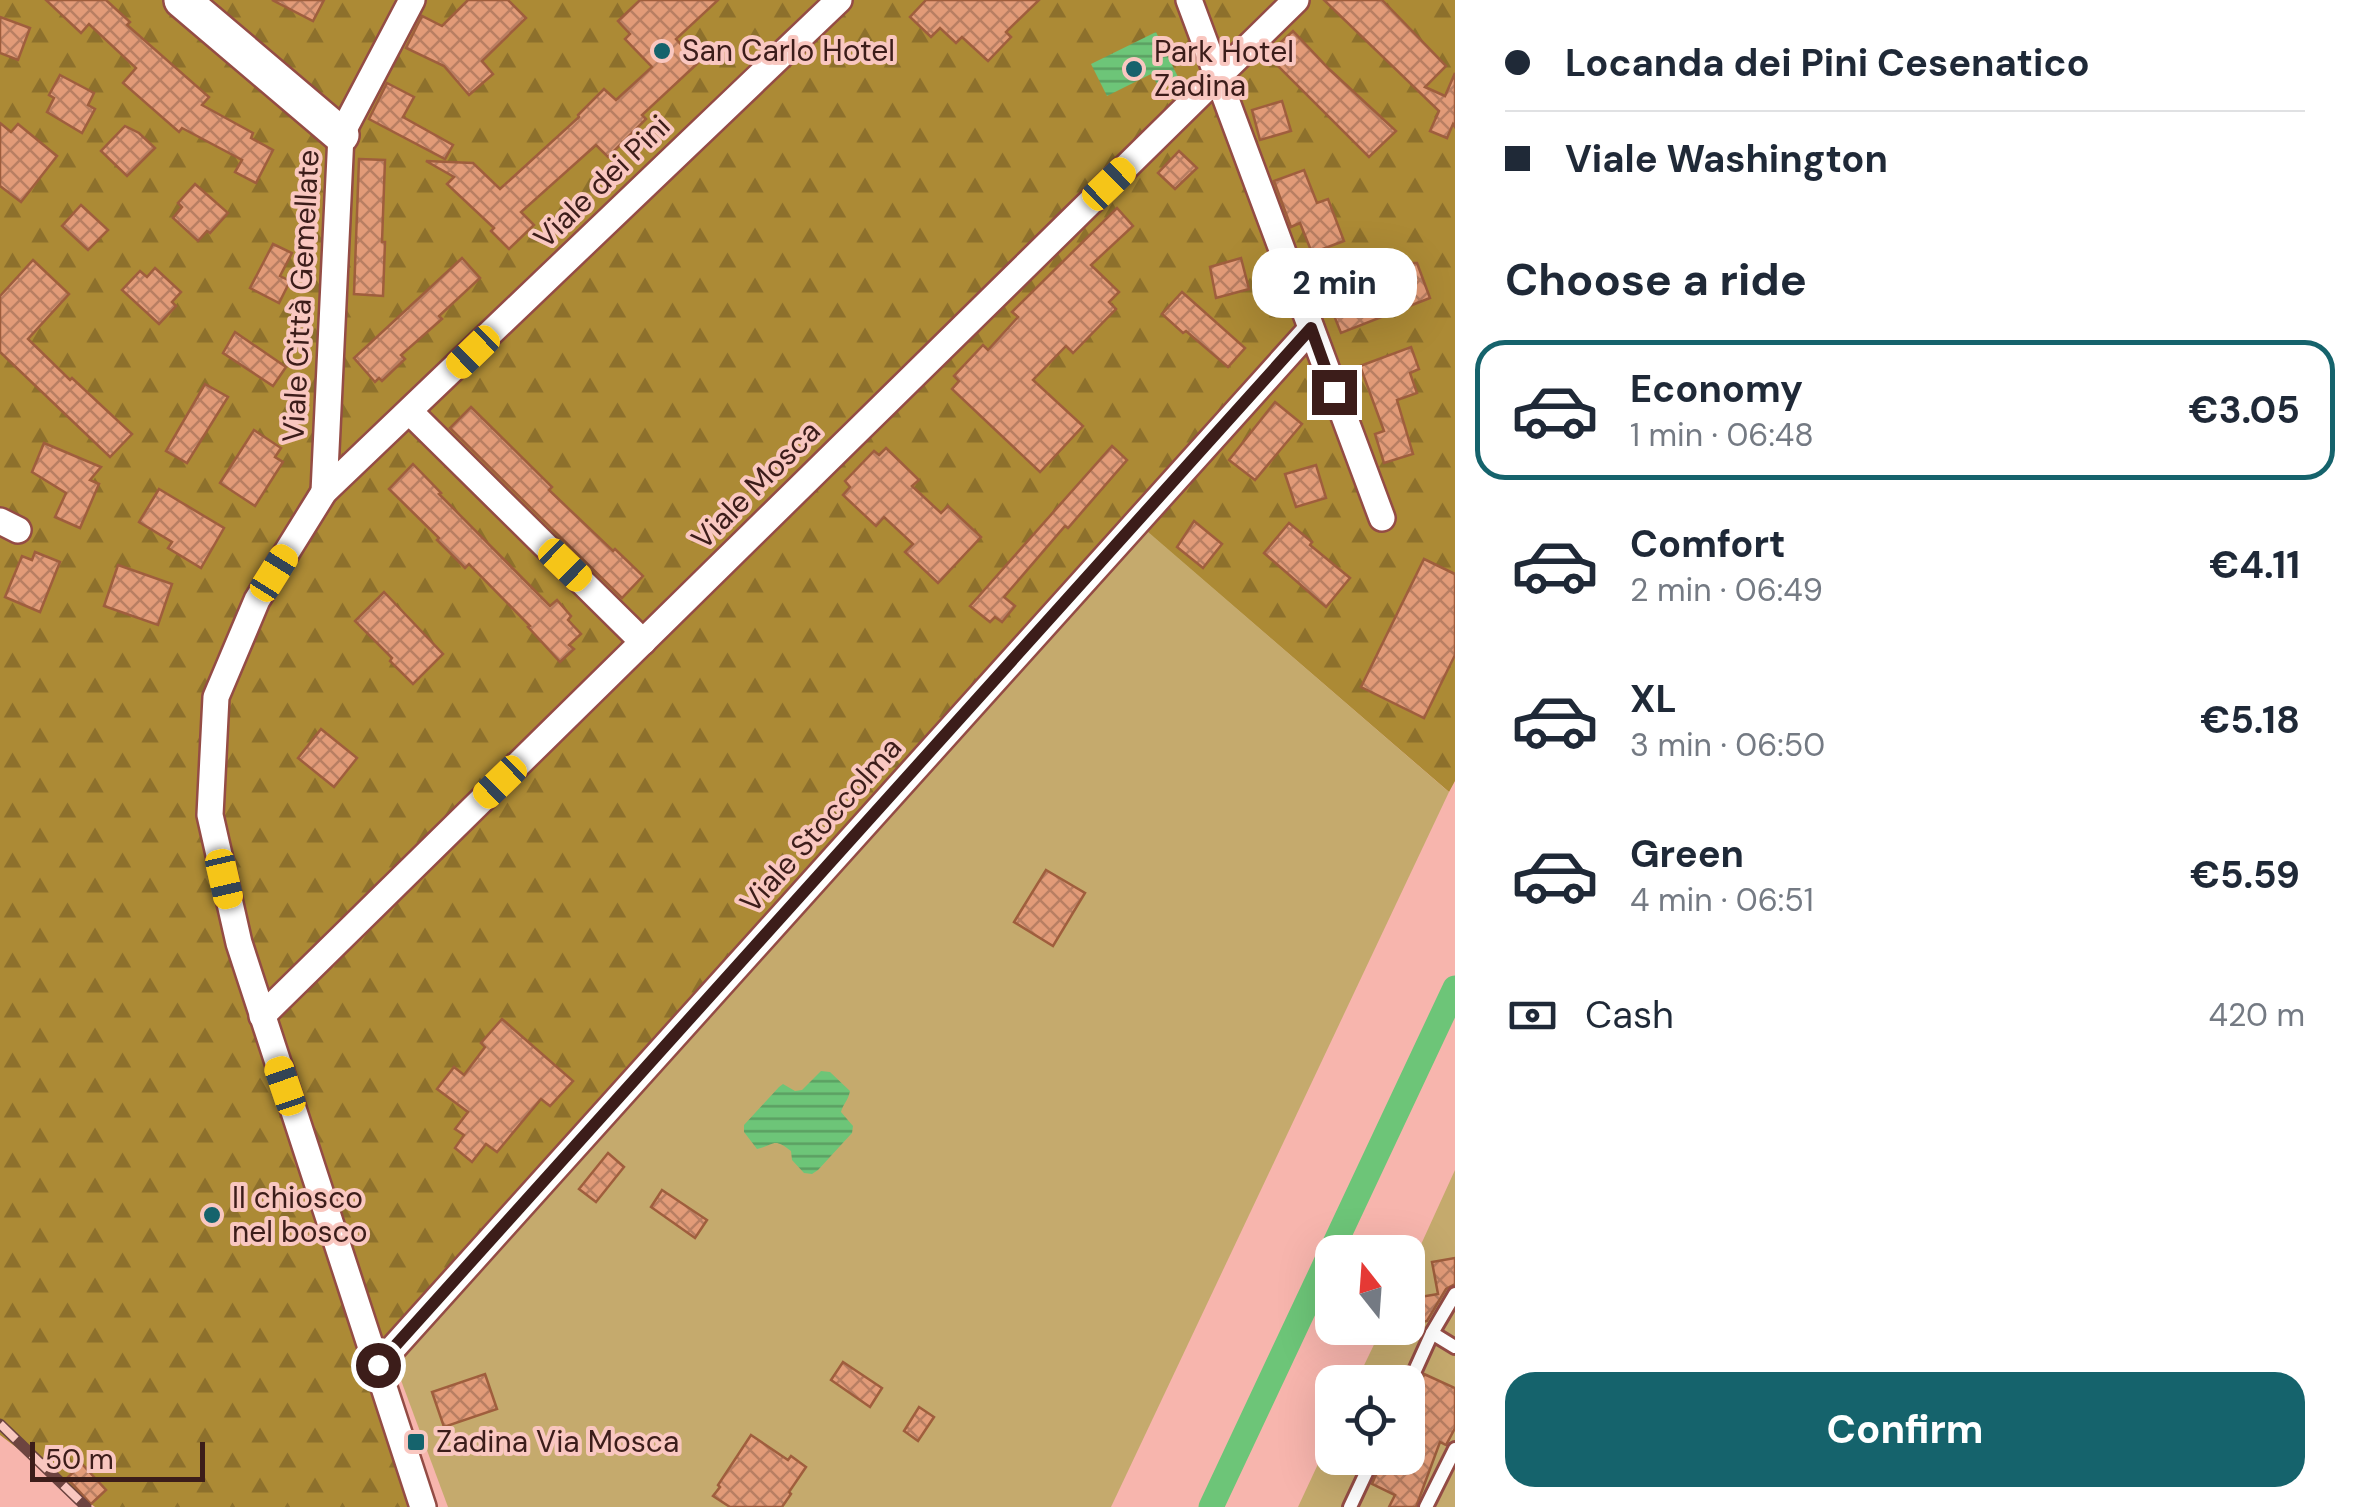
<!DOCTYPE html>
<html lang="en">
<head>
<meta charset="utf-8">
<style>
	body { margin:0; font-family:"DM Sans",sans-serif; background:#f6f6f7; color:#1f2937; height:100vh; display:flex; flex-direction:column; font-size:38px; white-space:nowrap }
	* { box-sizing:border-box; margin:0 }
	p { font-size:32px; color:#747a83 }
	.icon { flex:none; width:55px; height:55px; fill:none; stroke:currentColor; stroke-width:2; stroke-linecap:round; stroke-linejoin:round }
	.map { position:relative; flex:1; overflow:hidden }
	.drawer { display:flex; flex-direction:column; background:#fff; width:900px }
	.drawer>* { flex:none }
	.hud { display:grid; align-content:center; height:220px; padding:0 50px; background:#fff }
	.needle { width:65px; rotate:343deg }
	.controls { position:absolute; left:1315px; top:1235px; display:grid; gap:20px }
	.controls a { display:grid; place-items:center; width:110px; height:110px; border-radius:20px; background:#fff; box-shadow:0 10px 40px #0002; font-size:50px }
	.scale { position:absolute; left:30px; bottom:25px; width:175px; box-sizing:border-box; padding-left:10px; border:5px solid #3c1d1a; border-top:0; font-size:28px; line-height:35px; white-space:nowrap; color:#3c1d1a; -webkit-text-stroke:8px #f9c7c0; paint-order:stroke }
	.end { position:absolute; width:45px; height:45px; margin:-22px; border:12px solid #3c1d1a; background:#fff; box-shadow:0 0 0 5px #fff }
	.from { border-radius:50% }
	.bubble { position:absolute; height:70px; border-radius:30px; background:#fff; box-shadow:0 10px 40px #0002; font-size:32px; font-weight:700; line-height:70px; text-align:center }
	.car { position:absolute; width:30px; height:60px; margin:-30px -15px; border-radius:12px; box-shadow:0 0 8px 2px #0007; background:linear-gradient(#f5c518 24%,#345 0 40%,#f5c518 0 76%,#345 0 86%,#f5c518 0) }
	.hud b { display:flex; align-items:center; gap:35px; height:95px; font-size:38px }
	.hud b+b { border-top:2px solid #e0e1e3 }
	.hud i { width:25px; height:25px; background:#1f2937 }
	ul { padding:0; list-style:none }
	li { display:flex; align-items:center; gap:30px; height:140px; margin:0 20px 15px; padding:0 30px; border:5px solid transparent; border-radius:30px }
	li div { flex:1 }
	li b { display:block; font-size:38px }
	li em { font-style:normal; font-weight:700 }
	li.active { border-color:#15636c }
	li>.icon { width:90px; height:90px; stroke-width:1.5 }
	h2 { padding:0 50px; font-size:45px; line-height:120px }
	.pay { display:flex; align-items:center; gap:25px; height:110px; padding:0 50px; font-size:38px }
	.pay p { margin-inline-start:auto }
	.action { display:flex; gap:20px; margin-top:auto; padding:20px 50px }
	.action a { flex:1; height:115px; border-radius:30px; background:#15636c; color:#fff; font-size:40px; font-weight:700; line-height:115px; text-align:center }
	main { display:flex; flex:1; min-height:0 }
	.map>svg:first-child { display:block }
</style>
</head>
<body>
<main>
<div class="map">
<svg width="1455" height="1507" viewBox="0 0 1455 1507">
	<defs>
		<pattern id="forest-firs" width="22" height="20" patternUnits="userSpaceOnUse" patternTransform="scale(2.5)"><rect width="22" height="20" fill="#ac8a35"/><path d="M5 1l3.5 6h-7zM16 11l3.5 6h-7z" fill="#8d702c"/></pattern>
		<pattern id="water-rules" width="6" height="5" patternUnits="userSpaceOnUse" patternTransform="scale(2.5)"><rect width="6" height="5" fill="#6dc578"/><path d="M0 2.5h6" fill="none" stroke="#5b9f62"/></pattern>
		<pattern id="building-cross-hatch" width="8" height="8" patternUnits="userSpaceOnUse" patternTransform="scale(2.5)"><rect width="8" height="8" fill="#e29b78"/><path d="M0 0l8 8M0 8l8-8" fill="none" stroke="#b87e62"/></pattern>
	</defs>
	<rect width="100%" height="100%" fill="#f7b5ad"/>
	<polygon fill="url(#forest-firs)" points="0,0 1455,0 1455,781 1449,792 1146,531 379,1365 422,1507 95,1507 0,1435"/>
	<g fill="#c5aa6d">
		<polygon points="1147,531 1449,792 1111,1507 448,1507 395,1364"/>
		<polygon points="1455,1170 1455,1507 1298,1507 1332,1434 1332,1458 1408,1458 1408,1382 1356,1382 1382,1328 1408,1328 1408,1273"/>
	</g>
	<g fill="url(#water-rules)">
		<polygon points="1156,32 1178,77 1159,87 1151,74 1107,96 1091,64"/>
		<path d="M 821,1071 L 830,1072 L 850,1091 C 848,1101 843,1104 841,1112 L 853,1126 L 852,1133 L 818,1170 L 812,1174 L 804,1173 L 792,1160 L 791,1151 C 773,1137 775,1145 757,1149 L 744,1132 L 744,1125 L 779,1087 L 783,1084 L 795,1091 L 802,1090 Z"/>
	</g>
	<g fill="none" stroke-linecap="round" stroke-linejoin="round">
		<polyline stroke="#6dc578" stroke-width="25" points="1211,1507 1455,988"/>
	</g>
	<g fill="url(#building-cross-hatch)" stroke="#9f5e3d" stroke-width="2.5">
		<polygon points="46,0 106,0 130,22 127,25 209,97 202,105 253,133 251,138 273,150 256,183 235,172 242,160 182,128 179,132 123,83 136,68 89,24 81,33"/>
		<polygon points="272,0 324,0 313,21"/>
		<polygon points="468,0 508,0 526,18 482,61 493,74 469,95 444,66 406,48 422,16 442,26"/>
		<polygon points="640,0 718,0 676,39 698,63 642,115 646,119 608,157 596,145 521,212 534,225 509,249 491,231 494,228 447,184 454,177 426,161 473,163 500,189 579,117 578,115 604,89 616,100 652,67 625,39 630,34 618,21"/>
		<polygon points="926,0 1039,0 1006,32 1011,37 988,61 962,37 956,43 940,28 931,37 910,17"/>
		<polygon points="1324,0 1382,0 1446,66 1425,87 1445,96 1455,73 1455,127 1453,124 1447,138 1430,131 1439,111"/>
		<polygon points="0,17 30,28 18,60 0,53"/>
		<polygon points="1293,31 1329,69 1396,131 1369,157 1267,55"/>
		<polygon points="60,75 94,93 88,105 95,109 82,133 47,112 54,98 49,95"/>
		<polygon points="387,83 414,97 403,117 453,145 445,159 369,119"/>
		<polygon points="1282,101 1291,131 1260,140 1252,110"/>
		<polygon points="0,123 11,132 18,124 57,156 21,202 0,186"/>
		<polygon points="125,126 139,133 155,148 127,176 101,151"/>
		<polygon points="1179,151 1197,168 1175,189 1158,173"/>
		<polygon points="359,159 385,160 382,242 385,242 383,296 354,294"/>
		<polygon points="1304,170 1317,203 1328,199 1344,241 1312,253 1300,223 1291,227 1274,181"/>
		<polygon points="195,184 228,213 210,233 207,231 198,241 173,218 182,207 178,203"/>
		<polygon points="81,205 108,230 88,250 62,226"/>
		<polygon points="1117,208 1133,226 1091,265 1119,292 1109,302 1116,309 1073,353 1066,346 1033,380 1083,426 1040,472 952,389 959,381 954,376 983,345 988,350 1018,317 1012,312"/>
		<polygon points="273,244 292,253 280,276 290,281 279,303 250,288"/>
		<polygon points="462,258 480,278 439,316 442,319 401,355 405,359 382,381 379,378 375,382 354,358"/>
		<polygon points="1241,258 1249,289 1216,298 1210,267"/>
		<polygon points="33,260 69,294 28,339 70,380 72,378 132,434 110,457 0,352 0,296"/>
		<polygon points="1409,263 1417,263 1430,298 1341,333 1325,293 1344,286 1348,295 1399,275 1397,268"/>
		<polygon points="155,268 181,292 172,302 176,306 159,324 122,290 140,271 147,277"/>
		<polygon points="1182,292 1245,348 1228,367 1186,331 1183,333 1162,314"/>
		<polygon points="235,332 286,367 273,386 223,353"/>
		<polygon points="1411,347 1419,369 1410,373 1417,393 1397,400 1413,454 1384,463 1375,434 1384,431 1360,366"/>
		<polygon points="205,384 228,397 187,463 166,451"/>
		<polygon points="1275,402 1302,424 1255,480 1229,460"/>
		<polygon points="471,407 552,487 549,490 613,551 615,549 643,576 622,598 450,428"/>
		<polygon points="254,430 281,448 275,457 283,462 255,506 220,483"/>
		<polygon points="44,443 101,467 90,480 99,484 80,528 55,517 66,493 32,472"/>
		<polygon points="1112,446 1127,460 1068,528 1065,526 1004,597 1015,606 1002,622 995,617 990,622 970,606"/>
		<polygon points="886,448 919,480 912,486 941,513 948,506 981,537 938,583 905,552 913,544 884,517 876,526 843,495 850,487 845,481 874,451 879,455"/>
		<polygon points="413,464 441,493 439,494 550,606 557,600 571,616 568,620 581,634 569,645 574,649 560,662 528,627 530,626 469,564 465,568 437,540 439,538 389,489"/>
		<polygon points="1316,465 1326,498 1296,507 1285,474"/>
		<polygon points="159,489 224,528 201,568 168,548 172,542 139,522"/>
		<polygon points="1194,521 1222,544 1203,568 1177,547"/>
		<polygon points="1289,523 1312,542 1310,545 1350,578 1326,607 1264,553"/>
		<polygon points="35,552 60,562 40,612 5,597 22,556 32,560"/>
		<polygon points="1424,559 1455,574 1455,655 1424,718 1361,687"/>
		<polygon points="118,565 172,584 158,625 104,606"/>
		<polygon points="384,592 443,654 413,684 390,661 392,658 355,621"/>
		<polygon points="321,729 357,758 334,787 298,758"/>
		<polygon points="1046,870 1085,893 1053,946 1014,922"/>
		<polygon points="502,1019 573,1081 550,1106 541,1099 497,1152 486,1144 472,1162 455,1148 464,1135 455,1129 468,1112 437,1089 454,1067 464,1075 485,1047 481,1043"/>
		<polygon points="608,1153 624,1167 596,1202 579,1189"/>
		<polygon points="662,1190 707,1220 695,1238 651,1207"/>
		<polygon points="1455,1258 1455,1284 1446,1289 1427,1321 1418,1323 1414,1298 1438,1294 1432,1262"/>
		<polygon points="843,1362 882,1388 870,1407 831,1380"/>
		<polygon points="485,1374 497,1409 444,1427 432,1392"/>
		<polygon points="1424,1374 1455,1388 1455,1428 1446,1445 1440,1442 1416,1507 1389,1507 1395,1495 1372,1484 1383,1458 1408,1458 1408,1413"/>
		<polygon points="919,1407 934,1417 918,1441 904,1431"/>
		<polygon points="751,1435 788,1460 791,1456 806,1467 789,1492 791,1494 782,1507 730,1507 713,1496 720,1487 718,1485"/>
		<polygon points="82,1464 106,1490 91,1504 67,1478"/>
	</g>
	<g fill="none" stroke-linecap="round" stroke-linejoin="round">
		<defs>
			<g id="lane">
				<polyline points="1432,1333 1455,1347"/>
				<polyline points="1408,1386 1432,1333 1455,1294"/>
				<polyline points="1350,1507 1373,1458"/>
				<polyline points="1426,1507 1455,1449"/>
			</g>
			<g id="street">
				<polyline points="1189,0 1382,518"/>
				<polyline points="410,412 643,642"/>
				<polyline points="324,492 341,135 412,0"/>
				<polyline points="0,521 18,530"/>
				<polyline points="262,1016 1296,0"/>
				<polyline points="378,1365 1311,329"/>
				<polyline points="423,1507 239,943 210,815 216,697 257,600 324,492 839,0"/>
			</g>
			<polyline id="secondary" points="182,0 341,135"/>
		</defs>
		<use href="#lane" stroke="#944c45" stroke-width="18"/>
		<use href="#street" stroke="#944c45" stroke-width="30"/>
		<use href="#secondary" stroke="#944c45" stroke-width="40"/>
		<use href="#lane" stroke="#fff" stroke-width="12"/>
		<use href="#street" stroke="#fff" stroke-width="25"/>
		<use href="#secondary" stroke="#fff" stroke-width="35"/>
		<defs>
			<polyline id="rail" points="0,1424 86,1507"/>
		</defs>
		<use href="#rail" stroke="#6d4440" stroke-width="11"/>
		<use href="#rail" stroke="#f9c7c0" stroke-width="8" stroke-dasharray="22" stroke-linecap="butt"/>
	</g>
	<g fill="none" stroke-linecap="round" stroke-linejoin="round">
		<polyline stroke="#3c1d1a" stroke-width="12" points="378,1365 1311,328 1334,392"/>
	</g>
	<g fill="#15636c" stroke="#f9c7c0" stroke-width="4">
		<circle cx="662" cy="51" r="10"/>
		<circle cx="1134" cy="69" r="10"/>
		<circle cx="212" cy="1215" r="10"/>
		<rect x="406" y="1432" width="20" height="20" rx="5"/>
	</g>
	<g text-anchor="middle" stroke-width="8" stroke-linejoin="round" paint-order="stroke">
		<g font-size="30" fill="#3c1d1a" stroke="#f9c7c0" text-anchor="start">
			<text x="682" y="61">San Carlo Hotel</text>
			<text x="1154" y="62">Park Hotel<tspan x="1154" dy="34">Zadina</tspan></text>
			<text x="232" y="1208">Il chiosco<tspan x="232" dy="34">nel bosco</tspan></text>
			<text x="436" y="1452">Zadina Via Mosca</text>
		</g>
		<g font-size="30" fill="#3c1d1a" stroke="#f9c7c0">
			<text transform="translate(602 182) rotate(-44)" y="10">Viale dei Pini</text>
			<text transform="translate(301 296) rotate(-87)" y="10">Viale Città Gemellate</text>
			<text transform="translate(756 485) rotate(-45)" y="10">Viale Mosca</text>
			<text transform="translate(821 825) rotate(-48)" y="10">Viale Stoccolma</text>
		</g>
	</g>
</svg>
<div class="controls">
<a><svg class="needle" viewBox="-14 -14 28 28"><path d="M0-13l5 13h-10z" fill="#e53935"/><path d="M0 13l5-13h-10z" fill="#747a83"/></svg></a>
<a><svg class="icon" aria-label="locate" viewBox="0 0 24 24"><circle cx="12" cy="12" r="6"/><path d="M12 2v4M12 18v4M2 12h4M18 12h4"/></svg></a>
</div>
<div class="scale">50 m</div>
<i class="end from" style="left:378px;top:1365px"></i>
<i class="end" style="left:1334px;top:392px"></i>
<div class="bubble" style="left:1252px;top:248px;width:165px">2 min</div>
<i class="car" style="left:1109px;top:184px;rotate:46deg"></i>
<i class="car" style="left:473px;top:352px;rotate:226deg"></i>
<i class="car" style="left:565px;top:565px;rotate:134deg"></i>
<i class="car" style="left:274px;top:573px;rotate:32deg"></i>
<i class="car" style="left:500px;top:782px;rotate:226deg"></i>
<i class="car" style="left:224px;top:879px;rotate:167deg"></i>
<i class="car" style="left:285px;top:1086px;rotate:341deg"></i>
</div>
<section class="drawer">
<div class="hud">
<b><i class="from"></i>Locanda dei Pini Cesenatico</b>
<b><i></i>Viale Washington</b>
</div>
<h2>Choose a ride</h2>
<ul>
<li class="active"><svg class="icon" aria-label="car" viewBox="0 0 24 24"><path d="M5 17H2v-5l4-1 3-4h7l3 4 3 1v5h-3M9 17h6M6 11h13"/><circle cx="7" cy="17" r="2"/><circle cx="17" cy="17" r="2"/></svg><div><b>Economy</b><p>1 min · 06:48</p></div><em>€3.05</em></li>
<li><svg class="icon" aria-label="car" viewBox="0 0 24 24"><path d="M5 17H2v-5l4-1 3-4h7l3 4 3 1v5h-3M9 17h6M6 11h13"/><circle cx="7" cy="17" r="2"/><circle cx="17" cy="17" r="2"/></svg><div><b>Comfort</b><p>2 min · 06:49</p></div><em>€4.11</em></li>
<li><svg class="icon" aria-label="car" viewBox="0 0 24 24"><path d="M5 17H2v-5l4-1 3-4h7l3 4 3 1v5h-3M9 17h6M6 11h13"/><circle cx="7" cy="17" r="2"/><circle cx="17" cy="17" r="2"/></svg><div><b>XL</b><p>3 min · 06:50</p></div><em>€5.18</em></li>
<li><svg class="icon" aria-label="car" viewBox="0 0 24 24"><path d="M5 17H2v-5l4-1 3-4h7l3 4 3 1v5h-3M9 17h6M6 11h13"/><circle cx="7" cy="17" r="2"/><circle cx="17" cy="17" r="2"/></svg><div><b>Green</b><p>4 min · 06:51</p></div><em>€5.59</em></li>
</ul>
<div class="pay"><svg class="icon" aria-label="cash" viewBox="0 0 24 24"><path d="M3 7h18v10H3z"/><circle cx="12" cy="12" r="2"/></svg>Cash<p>420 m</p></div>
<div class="action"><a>Confirm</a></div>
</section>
</main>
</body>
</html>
